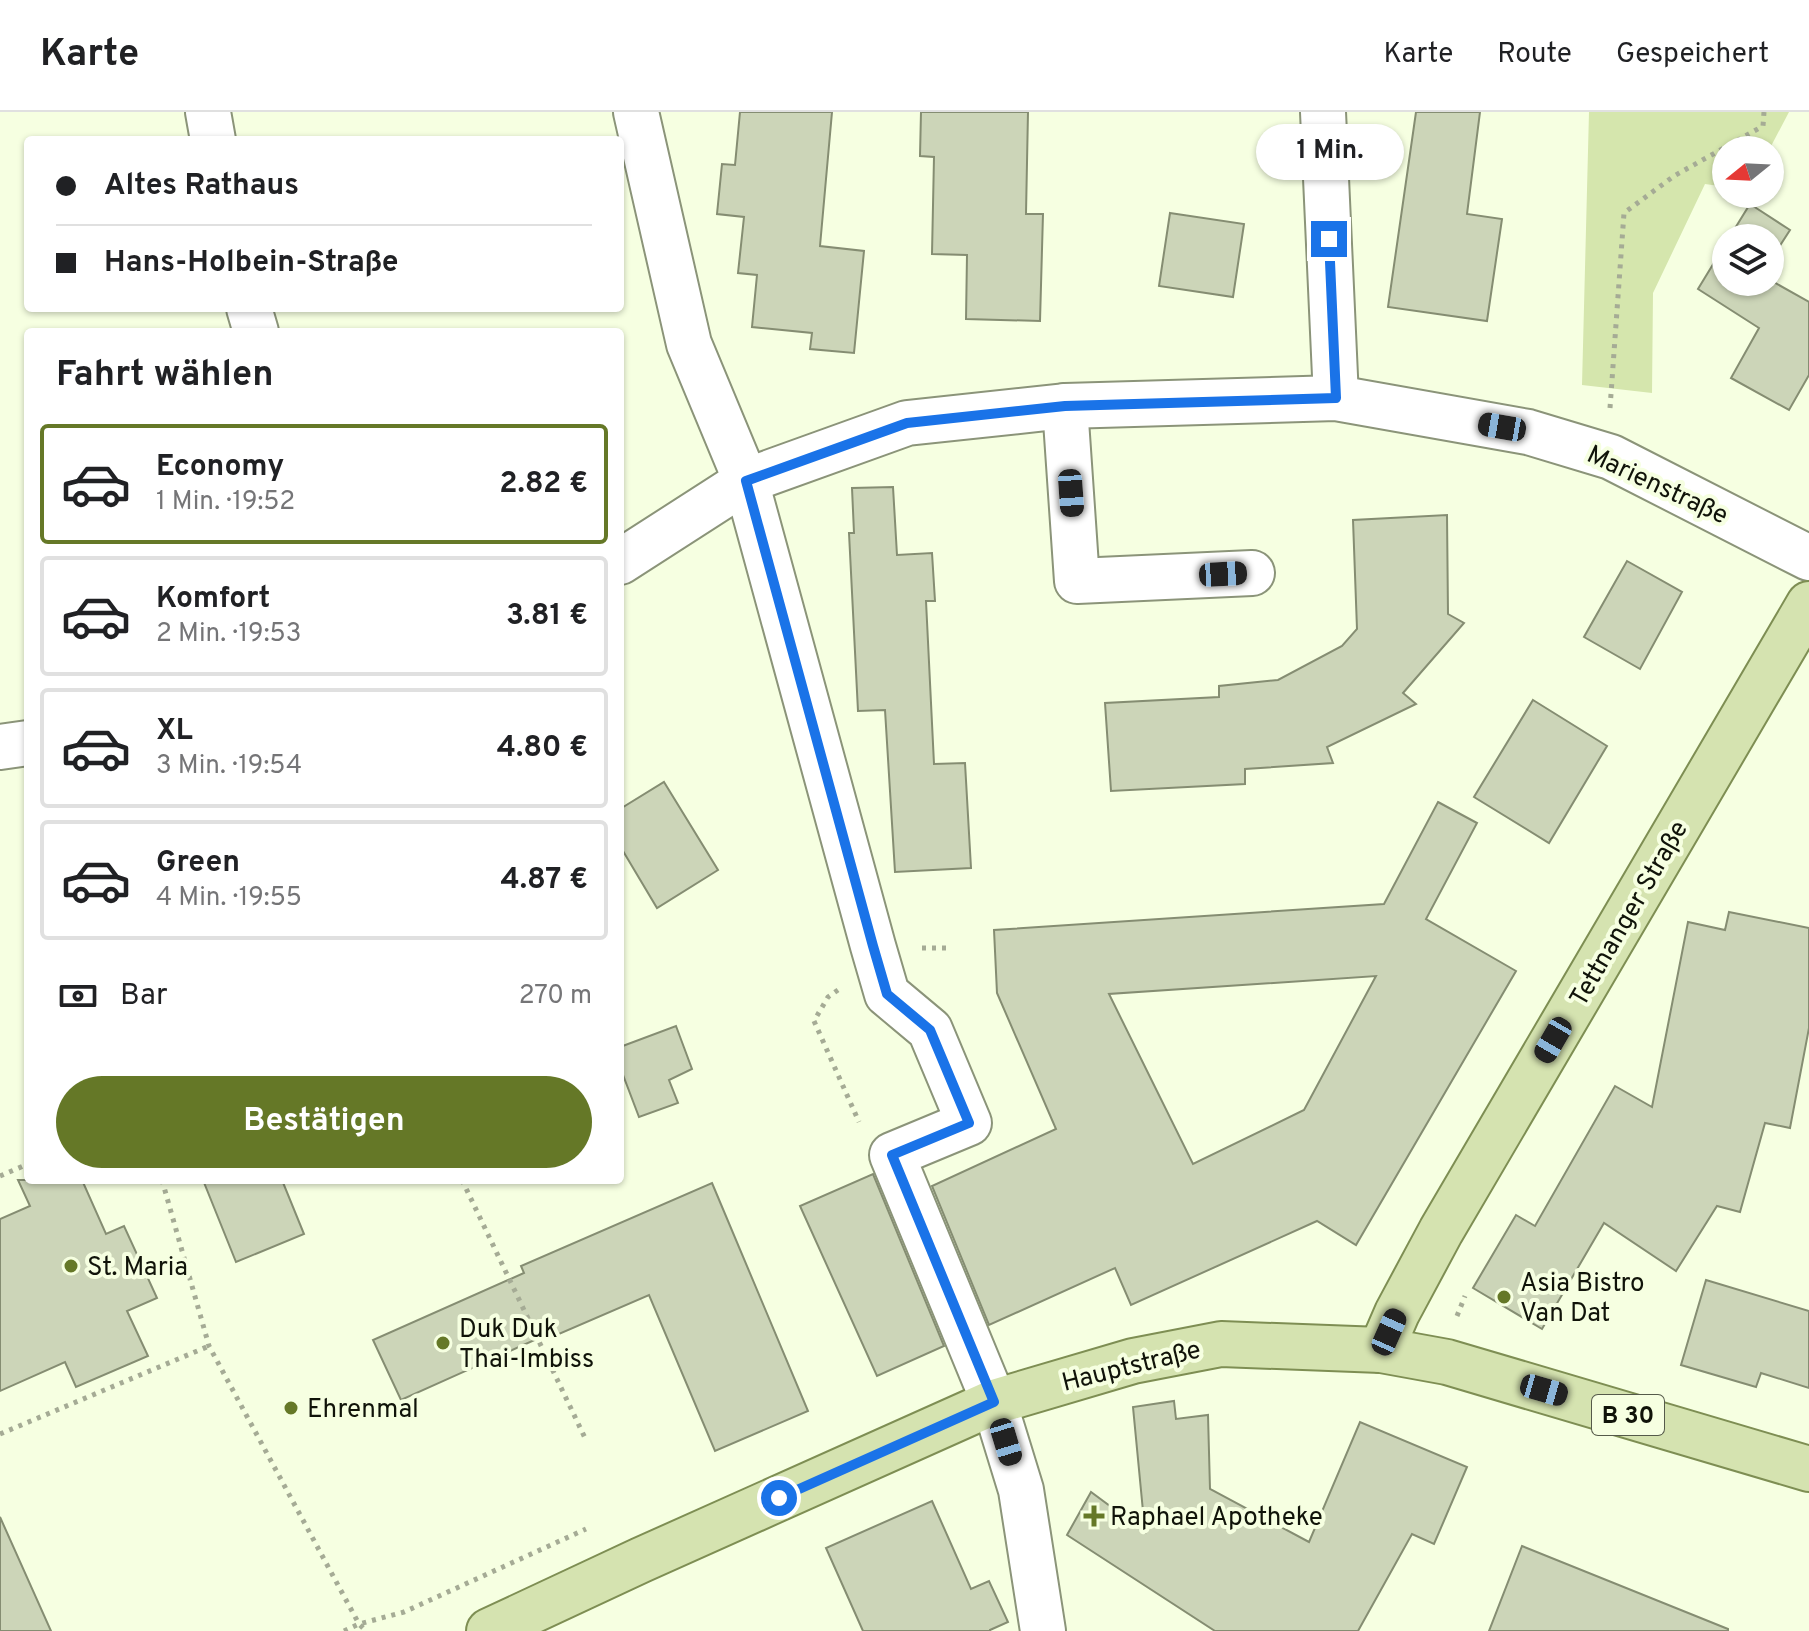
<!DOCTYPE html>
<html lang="de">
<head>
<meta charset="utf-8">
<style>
	body { margin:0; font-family:Overpass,sans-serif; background:#f6f6f6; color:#202124; height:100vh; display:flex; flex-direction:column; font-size:30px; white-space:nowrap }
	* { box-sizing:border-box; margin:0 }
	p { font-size:26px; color:#757577 }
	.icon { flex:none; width:44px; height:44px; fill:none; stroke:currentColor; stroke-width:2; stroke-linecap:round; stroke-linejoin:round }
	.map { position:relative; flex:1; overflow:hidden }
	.sheet { position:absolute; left:24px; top:216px; width:600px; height:856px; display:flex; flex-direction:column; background:#fff; border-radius:8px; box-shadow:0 2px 6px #0004 }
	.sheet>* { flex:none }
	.guide { position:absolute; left:24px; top:24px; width:600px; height:176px; border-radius:8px; box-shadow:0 2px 6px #0004; display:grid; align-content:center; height:176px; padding:0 32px; background:#fff }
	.needle { width:52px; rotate:252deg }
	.tools { position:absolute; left:1712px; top:24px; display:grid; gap:16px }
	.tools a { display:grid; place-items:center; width:72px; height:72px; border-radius:50%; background:#fff; box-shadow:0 2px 6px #0004; font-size:40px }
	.end { position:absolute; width:36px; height:36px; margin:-18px; border:10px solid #1a73e8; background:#fff; box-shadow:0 0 0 4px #fff }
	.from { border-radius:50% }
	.bubble { position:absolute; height:56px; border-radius:28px; background:#fff; box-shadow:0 2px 6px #0004; font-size:26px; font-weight:700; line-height:56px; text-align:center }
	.car { position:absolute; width:24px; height:48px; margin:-24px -12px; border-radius:10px; box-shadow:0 0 6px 2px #0007; background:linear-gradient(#222 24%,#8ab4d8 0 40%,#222 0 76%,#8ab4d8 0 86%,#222 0) }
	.guide b { display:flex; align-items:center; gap:28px; height:76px; font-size:30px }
	.guide b+b { border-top:2px solid #e0e0e0 }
	.guide i { width:20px; height:20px; background:#202124 }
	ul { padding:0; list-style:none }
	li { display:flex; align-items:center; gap:24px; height:120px; margin:0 16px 12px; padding:0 16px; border:4px solid #e0e0e0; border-radius:8px }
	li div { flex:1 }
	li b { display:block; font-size:30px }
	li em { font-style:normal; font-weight:700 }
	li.on { border-color:#657827 }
	li>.icon { width:72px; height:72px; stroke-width:1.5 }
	h2 { padding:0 32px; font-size:36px; line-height:96px }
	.pay { display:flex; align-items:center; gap:20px; height:88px; padding:0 32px; font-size:30px }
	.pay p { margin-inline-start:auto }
	.primary-button { display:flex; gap:16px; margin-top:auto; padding:16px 32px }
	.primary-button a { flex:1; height:92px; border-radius:48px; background:#657827; color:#fff; font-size:32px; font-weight:700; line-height:92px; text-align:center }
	header { display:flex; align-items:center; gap:48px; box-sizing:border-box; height:112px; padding:0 40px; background:#fff; border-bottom:2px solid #e0e0e0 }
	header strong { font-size:38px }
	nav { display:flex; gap:44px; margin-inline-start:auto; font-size:28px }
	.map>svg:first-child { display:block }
</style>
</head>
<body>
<header>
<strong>Karte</strong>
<nav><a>Karte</a><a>Route</a><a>Gespeichert</a></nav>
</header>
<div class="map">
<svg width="1809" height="1519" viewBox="0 0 1809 1519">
	<rect width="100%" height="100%" fill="#f6ffe1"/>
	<polygon fill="#d5e6ad" points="1589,0 1789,0 1769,38 1726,38 1726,75 1705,72 1653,181 1652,281 1582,273"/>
	<g fill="#ccd5b8" stroke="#858d72" stroke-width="2" fill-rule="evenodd">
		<polygon points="740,0 832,0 820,134 864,139 854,241 810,237 812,221 752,215 757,163 738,161 744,105 717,102 722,52 735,53"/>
		<polygon points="921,0 1028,0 1026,102 1043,102 1040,209 966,207 967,143 932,142 934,45 920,44"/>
		<polygon points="1416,0 1480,0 1467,102 1502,107 1487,209 1388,195"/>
		<polygon points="1750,92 1790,118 1770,149 1770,126 1729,126"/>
		<polygon points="1170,101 1244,112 1233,185 1159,174"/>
		<polygon points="1726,131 1726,170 1770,170 1770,168 1809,190 1809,263 1789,298 1731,266 1759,216 1698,177"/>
		<polygon points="893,375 897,443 932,441 935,489 926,489 934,652 965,651 971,756 895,760 885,598 858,599 849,421 854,421 852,376"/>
		<polygon points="1447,403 1448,502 1464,511 1403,581 1416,592 1327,635 1333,651 1245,657 1245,672 1111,679 1105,591 1219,585 1219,574 1278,568 1342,534 1357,517 1353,408"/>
		<polygon points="1627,449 1682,480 1640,557 1584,525"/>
		<polygon points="1533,588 1607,634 1549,731 1474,685"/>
		<polygon points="664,670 718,758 657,796 620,734 620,697"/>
		<path d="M 1438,690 L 1477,711 L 1426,807 L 1516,859 L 1356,1133 L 1317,1109 L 1131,1193 L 1115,1156 L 989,1213 L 932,1074 L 1056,1017 L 997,881 L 994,818 L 1384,792 ZM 1376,864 L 1304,998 L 1193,1052 L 1109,882 Z"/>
		<polygon points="1729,800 1809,816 1809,916 1790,1016 1765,1011 1740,1100 1717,1094 1676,1159 1604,1111 1542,1217 1473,1176 1516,1103 1535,1114 1615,974 1652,995 1688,810 1725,818"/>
		<polygon points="676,914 692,957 669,968 678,991 639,1005 620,955 620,935"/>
		<polygon points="873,1062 944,1234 877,1264 800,1094"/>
		<polygon points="18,1068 82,1068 106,1122 124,1114 157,1186 127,1199 148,1244 76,1275 65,1250 0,1279 0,1107 30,1094"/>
		<polygon points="203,1068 282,1068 304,1122 236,1150"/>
		<polygon points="712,1071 808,1299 715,1339 649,1183 552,1225 550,1221 401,1288 373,1228 524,1161 521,1154"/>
		<polygon points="1706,1168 1809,1199 1809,1276 1761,1261 1756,1275 1681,1253"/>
		<polygon points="1174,1289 1176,1307 1208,1303 1210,1377 1309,1430 1360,1310 1467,1355 1434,1432 1412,1422 1358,1519 1215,1519 1067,1423 1091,1380 1145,1420 1133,1295"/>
		<polygon points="932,1389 971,1477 989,1469 1008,1510 990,1518 990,1519 863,1519 826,1436"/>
		<polygon points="0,1405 51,1519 0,1519"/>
		<polygon points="1522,1434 1728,1517 1728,1519 1489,1519"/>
	</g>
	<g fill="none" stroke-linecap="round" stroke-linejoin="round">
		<defs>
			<g id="minor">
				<polyline points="208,0 213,28"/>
				<polyline points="636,0 689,232 746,369 873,834 887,882 930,918 969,1011 892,1043 994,1290 1021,1378 1043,1519"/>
				<polyline points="1323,0 1336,286"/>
				<polyline points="249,196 256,220"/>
				<polyline points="1065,294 1077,469 1252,461"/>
				<polyline points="620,450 746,369 907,311 1065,294 1336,286 1528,320 1611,345 1809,446"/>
				<polyline points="0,635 28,631"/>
			</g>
			<g id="major">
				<polyline points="1381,1238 1397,1201 1441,1119 1809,492"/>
				<polyline points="489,1519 641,1448 994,1290 1133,1249 1221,1232 1381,1238 1447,1250 1809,1357"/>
			</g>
		</defs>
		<use href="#minor" stroke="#8b9479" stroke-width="48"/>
		<use href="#major" stroke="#7e8e53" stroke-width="48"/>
		<g stroke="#a5ab95" stroke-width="5" stroke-dasharray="4 6" stroke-linecap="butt">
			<polyline points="1610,296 1624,101 1674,64 1763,14 1764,0"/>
			<polyline points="922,836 952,836"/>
			<polyline points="838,878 828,885 814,909 859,1010"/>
			<polyline points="0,1064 28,1052"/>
			<polyline points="162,1068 209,1234 359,1512 366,1519"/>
			<polyline points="462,1068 586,1328"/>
			<polyline points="1457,1204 1465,1184"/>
			<polyline points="0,1322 209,1234"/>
			<polyline points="344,1519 359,1512 404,1500 586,1417"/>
		</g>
		<use href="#minor" stroke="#fff" stroke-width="44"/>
		<use href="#major" stroke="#d5e3b0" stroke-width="44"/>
	</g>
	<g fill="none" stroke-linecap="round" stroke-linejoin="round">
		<polyline stroke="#1a73e8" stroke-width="10" points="779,1386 994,1290 892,1043 969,1011 930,918 887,882 873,834 746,369 907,311 1065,294 1336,286 1329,127"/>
	</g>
	<g fill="#657827" stroke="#f6ffe1" stroke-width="3">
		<circle cx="71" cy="1154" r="8"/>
		<circle cx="1504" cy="1185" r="8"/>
		<circle cx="443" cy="1231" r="8"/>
		<circle cx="291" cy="1296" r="8"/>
		<path d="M1090 1392h8v8h8v8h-8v8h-8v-8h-8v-8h8z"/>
	</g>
	<g text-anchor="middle" stroke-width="8" stroke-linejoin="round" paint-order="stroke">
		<rect fill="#f6ffe1" stroke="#555a4a" stroke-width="2" x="1592" y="1283" width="72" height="40" rx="6"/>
		<g font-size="24" font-weight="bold" fill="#101309">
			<text x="1628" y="1311">B 30</text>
		</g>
		<g font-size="26" fill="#101309" stroke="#f6ffe1">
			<text transform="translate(1658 372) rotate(25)" y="9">Marienstraße</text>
			<text transform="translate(1628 801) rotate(-60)" y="9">Tettnanger Straße</text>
			<text transform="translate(1131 1253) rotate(-14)" y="9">Hauptstraße</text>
		</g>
		<g font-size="26" fill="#101309" stroke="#f6ffe1" text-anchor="start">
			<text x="87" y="1163">St. Maria</text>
			<text x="1520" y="1179">Asia Bistro<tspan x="1520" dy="30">Van Dat</tspan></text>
			<text x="459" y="1225">Duk Duk<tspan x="459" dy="30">Thai-Imbiss</tspan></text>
			<text x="307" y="1305">Ehrenmal</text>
			<text x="1110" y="1413">Raphael Apotheke</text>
		</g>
	</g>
</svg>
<div class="tools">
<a><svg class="needle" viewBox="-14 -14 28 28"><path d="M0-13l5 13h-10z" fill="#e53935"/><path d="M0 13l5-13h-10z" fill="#757577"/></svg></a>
<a><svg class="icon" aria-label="layers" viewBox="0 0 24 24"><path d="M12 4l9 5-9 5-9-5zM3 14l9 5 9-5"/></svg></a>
</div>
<i class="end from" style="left:779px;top:1386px"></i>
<i class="end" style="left:1329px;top:127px"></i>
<div class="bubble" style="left:1256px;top:12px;width:148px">1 Min.</div>
<i class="car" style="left:1502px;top:315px;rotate:280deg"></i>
<i class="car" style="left:1071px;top:381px;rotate:176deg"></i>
<i class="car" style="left:1223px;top:462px;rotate:87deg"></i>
<i class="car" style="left:1553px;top:928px;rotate:210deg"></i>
<i class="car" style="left:1389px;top:1220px;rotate:24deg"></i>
<i class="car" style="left:1544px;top:1278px;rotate:106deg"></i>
<i class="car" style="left:1006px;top:1330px;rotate:163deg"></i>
<div class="guide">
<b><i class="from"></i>Altes Rathaus</b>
<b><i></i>Hans-Holbein-Straße</b>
</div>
<section class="sheet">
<h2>Fahrt wählen</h2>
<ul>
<li class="on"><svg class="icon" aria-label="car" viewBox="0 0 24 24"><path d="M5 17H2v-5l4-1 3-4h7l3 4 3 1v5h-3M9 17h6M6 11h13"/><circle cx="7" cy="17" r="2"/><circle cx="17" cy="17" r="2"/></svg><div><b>Economy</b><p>1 Min. · 19:52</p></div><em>2.82 €</em></li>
<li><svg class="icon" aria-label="car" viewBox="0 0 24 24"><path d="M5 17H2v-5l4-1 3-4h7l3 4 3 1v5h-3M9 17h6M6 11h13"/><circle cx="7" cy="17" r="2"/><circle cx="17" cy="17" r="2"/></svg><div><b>Komfort</b><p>2 Min. · 19:53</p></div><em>3.81 €</em></li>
<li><svg class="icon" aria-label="car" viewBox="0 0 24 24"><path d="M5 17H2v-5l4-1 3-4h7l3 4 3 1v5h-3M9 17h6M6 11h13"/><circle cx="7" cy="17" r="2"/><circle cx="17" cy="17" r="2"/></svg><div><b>XL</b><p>3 Min. · 19:54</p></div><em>4.80 €</em></li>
<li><svg class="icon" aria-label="car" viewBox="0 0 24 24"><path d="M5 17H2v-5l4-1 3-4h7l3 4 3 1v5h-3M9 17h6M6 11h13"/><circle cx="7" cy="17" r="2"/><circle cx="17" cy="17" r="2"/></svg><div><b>Green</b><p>4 Min. · 19:55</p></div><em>4.87 €</em></li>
</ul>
<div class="pay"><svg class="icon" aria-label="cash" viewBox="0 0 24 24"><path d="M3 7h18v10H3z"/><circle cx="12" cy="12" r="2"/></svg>Bar<p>270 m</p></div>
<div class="primary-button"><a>Bestätigen</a></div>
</section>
</div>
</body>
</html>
